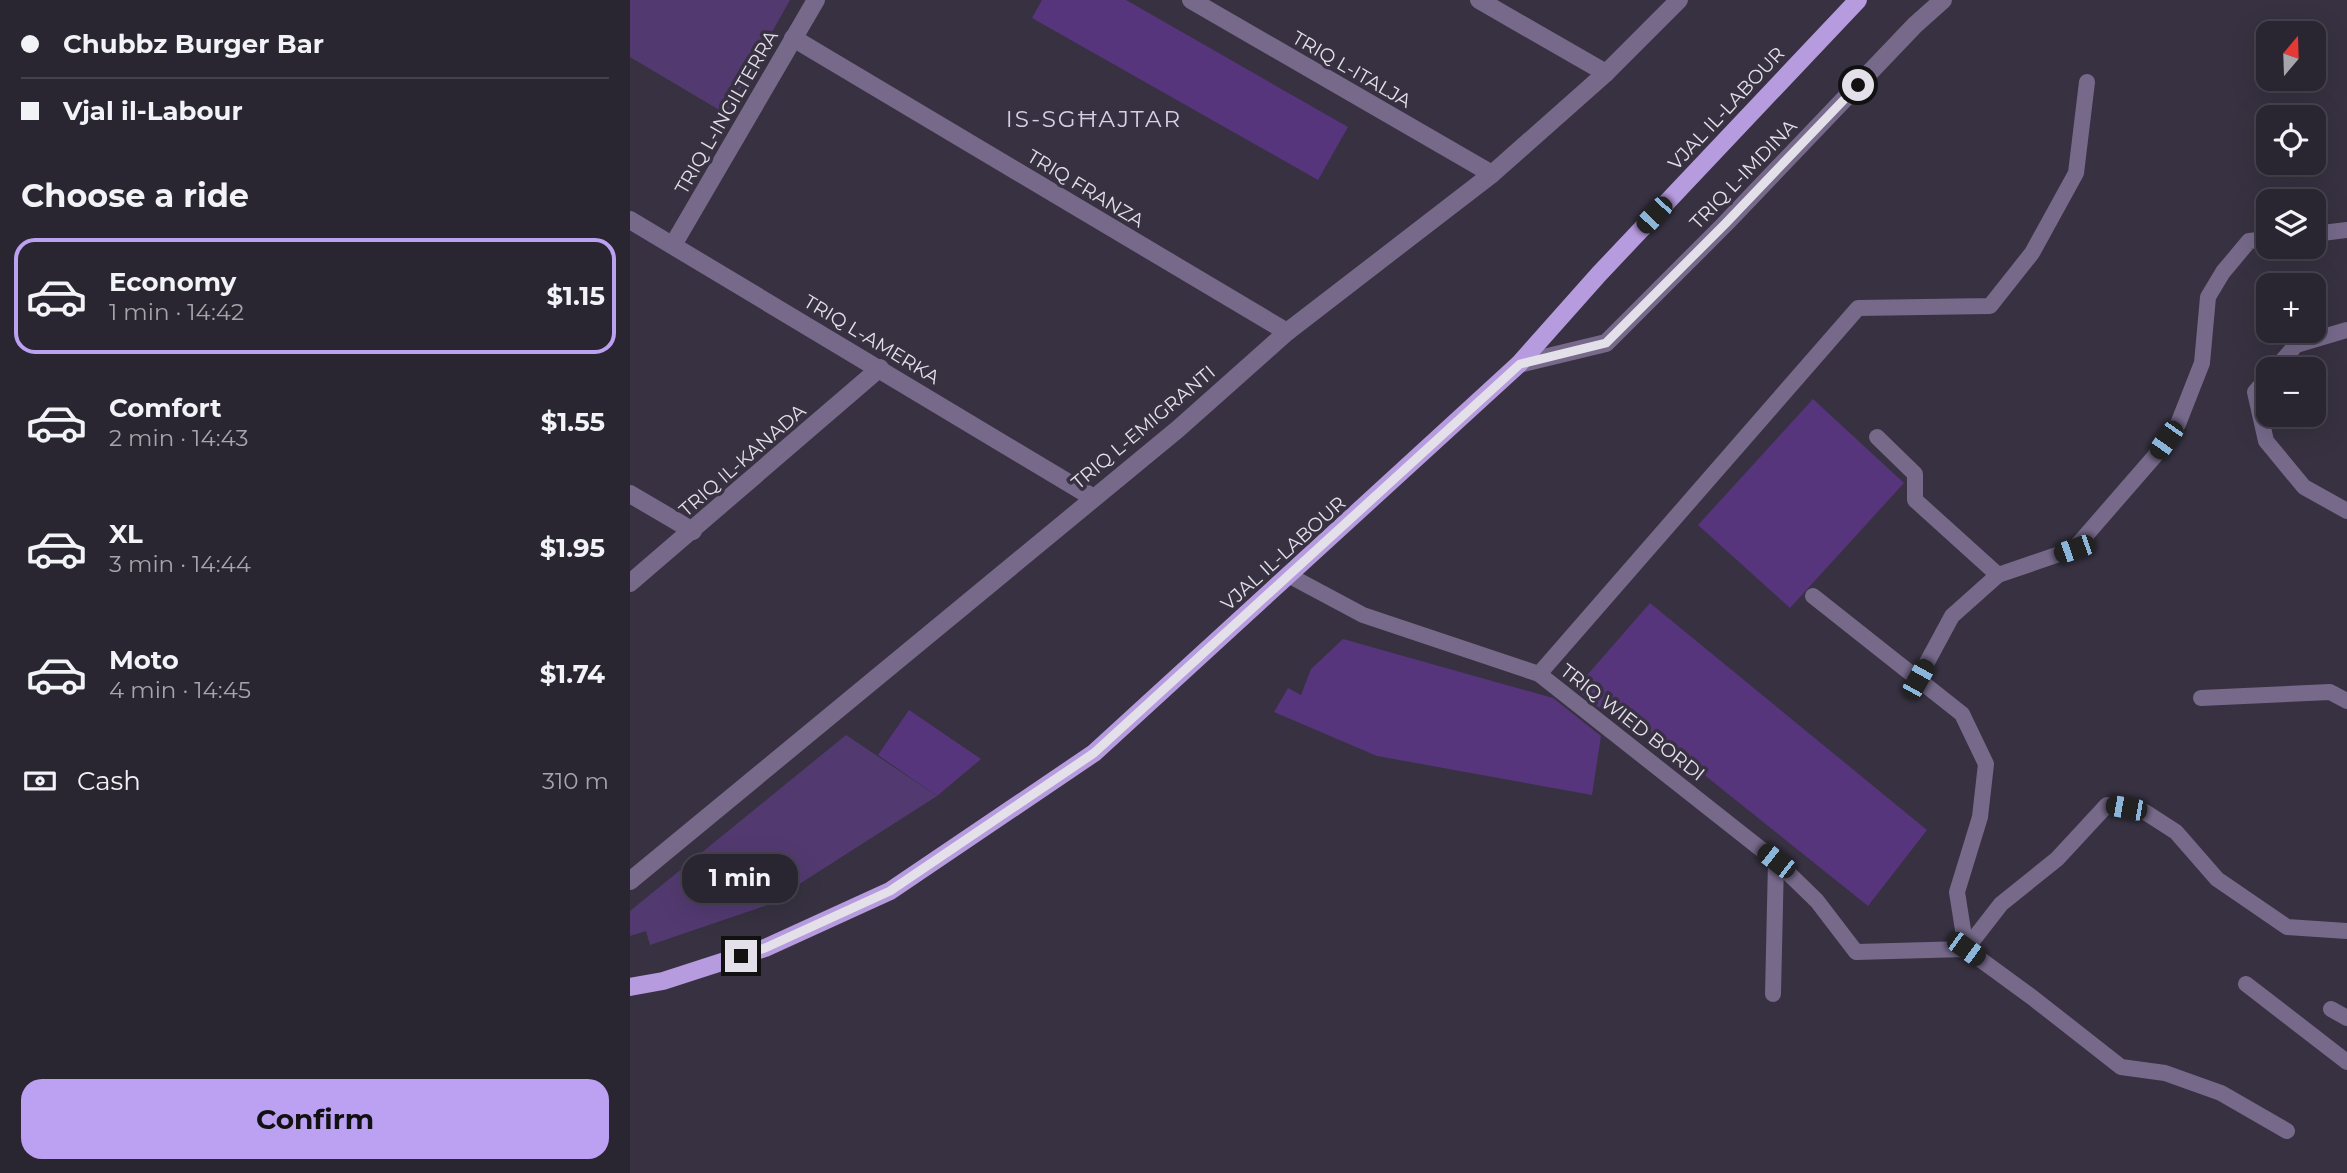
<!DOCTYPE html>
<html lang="en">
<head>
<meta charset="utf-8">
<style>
	body { margin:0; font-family:Montserrat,sans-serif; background:#35313d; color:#f1f3f6; height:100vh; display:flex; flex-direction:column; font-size:26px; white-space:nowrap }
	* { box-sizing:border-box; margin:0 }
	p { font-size:23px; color:#a5a5ab }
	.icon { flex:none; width:38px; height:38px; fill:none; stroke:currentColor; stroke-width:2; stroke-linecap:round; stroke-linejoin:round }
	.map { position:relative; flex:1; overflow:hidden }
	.drawer { display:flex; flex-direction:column; background:#292531; width:630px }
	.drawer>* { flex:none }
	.banner { display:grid; align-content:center; height:154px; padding:0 21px; background:#292531 }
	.needle { width:46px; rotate:19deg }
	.fabs { position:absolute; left:1626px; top:21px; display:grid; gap:14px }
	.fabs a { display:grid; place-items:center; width:70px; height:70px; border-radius:14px; background:#292531; box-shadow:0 7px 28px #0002,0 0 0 2px #45424d; font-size:35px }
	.end { position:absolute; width:32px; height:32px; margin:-16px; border:9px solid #e4e0ea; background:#111; box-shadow:0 0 0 4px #111 }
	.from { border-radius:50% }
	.bubble { position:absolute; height:49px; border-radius:21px; background:#292531; box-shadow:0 7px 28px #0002,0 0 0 2px #45424d; font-size:23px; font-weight:700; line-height:49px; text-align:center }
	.car { position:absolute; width:21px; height:42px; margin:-21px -10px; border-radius:9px; box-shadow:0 0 5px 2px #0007; background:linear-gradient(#222 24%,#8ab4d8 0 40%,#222 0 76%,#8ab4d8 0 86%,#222 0) }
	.banner b { display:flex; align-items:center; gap:24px; height:66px; font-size:26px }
	.banner b+b { border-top:2px solid #45424d }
	.banner i { width:18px; height:18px; background:#f1f3f6 }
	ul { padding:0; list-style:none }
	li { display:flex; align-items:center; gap:21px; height:116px; margin:0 14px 10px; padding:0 7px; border:4px solid transparent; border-radius:21px }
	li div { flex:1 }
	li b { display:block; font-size:26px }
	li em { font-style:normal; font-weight:700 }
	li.on { border-color:#bca0f2 }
	li>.icon { width:63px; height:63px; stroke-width:1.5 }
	h2 { padding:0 21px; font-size:32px; line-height:84px }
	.pay { display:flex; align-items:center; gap:18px; height:77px; padding:0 21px; font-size:26px }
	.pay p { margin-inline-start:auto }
	.action { display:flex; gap:14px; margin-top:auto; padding:14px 21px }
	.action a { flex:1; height:80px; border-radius:21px; background:#bca0f2; color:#111; font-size:28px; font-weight:700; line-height:80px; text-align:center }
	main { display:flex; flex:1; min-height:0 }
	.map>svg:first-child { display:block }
</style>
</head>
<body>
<main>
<section class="drawer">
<div class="banner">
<b><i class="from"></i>Chubbz Burger Bar</b>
<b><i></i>Vjal il-Labour</b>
</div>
<h2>Choose a ride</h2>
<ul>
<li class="on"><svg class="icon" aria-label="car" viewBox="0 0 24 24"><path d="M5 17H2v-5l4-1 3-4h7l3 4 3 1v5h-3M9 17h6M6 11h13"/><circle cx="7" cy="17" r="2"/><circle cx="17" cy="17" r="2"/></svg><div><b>Economy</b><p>1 min · 14:42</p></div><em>$1.15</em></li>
<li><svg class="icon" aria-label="car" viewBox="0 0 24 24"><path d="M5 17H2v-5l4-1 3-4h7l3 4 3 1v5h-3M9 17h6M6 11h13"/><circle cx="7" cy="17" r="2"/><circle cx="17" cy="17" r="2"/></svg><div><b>Comfort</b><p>2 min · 14:43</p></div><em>$1.55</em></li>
<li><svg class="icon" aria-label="car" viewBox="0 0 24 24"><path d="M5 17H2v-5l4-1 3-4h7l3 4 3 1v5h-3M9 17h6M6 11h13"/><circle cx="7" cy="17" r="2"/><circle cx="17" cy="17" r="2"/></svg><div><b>XL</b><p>3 min · 14:44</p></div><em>$1.95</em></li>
<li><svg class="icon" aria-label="car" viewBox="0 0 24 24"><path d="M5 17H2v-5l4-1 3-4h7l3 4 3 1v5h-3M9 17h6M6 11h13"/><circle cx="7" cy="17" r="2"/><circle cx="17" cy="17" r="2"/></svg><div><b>Moto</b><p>4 min · 14:45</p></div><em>$1.74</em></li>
</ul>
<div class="pay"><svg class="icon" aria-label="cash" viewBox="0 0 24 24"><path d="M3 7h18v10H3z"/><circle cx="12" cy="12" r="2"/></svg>Cash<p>310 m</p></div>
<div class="action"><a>Confirm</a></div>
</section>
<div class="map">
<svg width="1717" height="1173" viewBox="0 0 1717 1173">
	<rect width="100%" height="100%" fill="#373141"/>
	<g fill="#523a70">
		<polygon points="0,0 160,0 96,114 0,57"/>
		<polygon points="216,735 307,796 135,906 20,945 16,931 0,936 0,911"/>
	</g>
	<g fill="#56357c">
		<polygon points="412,0 496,0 718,127 688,180 402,18"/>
		<polygon points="1183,399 1274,483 1160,608 1068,525"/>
		<polygon points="1020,603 1297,830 1238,906 977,697 975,712 945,689"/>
		<polygon points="713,639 923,698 971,736 962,795 747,756 644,712 658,688 671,695 681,669"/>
		<polygon points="279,710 351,759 307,796 248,755"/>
	</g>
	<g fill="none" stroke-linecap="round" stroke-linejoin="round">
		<g stroke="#76698a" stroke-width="16">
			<polyline points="1684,234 1717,230"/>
			<polyline points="1645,369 1666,345 1717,330"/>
			<polyline points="1638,377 1625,392 1636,441 1674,487 1717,511"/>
			<polyline points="1247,437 1285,474 1285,500 1368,575"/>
			<polyline points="660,576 733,615 909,674 1146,861 1143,994"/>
			<polyline points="1183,596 1332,714 1356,764 1350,817 1327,892 1336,949"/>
			<polyline points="909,674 1228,308 1360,306 1402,253 1446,173 1457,82"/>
			<polyline points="1288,679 1322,616 1368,575 1444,549 1524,457 1548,424 1572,363 1578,297 1593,272 1619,241 1638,239"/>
			<polyline points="1571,698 1700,692 1717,701"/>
			<polyline points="1146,861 1187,901 1226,952 1336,949 1403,998 1491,1067 1535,1073 1591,1093 1657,1131"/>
			<polyline points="1336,949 1371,904 1427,859 1477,805 1515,812 1546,832 1587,879 1657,927 1717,931"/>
			<polyline points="1616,984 1717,1062"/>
			<polyline points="1701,1009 1717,1018"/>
		</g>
		<g stroke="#76698a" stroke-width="18">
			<polyline points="561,0 862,174"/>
			<polyline points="849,0 976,73"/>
			<polyline points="163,38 657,332"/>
			<polyline points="0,220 462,497"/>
			<polyline points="43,245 186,0"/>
			<polyline points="889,364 976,343 1095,224 1285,25 1313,0"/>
			<polyline points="0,494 63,531"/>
			<polyline points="0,583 250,368"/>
			<polyline points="0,881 548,429 657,332 862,174 976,73 1049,0"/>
		</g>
		<polyline stroke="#b79bdf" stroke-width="18" points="0,987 33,981 135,948 260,891 464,753 889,364 969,274 1228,0"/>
	</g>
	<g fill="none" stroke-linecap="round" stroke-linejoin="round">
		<polyline stroke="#e4e0ea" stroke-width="9" points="111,956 135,948 260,891 464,753 890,364 976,343 1095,224 1228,85"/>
	</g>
	<g text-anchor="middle" stroke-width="7" stroke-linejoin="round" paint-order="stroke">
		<g font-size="19" fill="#e4e0ea" stroke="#373141">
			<text transform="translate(722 69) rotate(30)" y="7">TRIQ L-ITALJA</text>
			<text transform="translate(1096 108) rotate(-47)" y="7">VJAL IL-LABOUR</text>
			<text transform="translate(96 112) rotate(-60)" y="7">TRIQ L-INGILTERRA</text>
			<text transform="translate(1113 174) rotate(-46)" y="7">TRIQ L-IMDINA</text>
			<text transform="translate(456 188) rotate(31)" y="7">TRIQ FRANZA</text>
			<text transform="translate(242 339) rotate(31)" y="7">TRIQ L-AMERKA</text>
			<text transform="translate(513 427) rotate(-40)" y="7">TRIQ L-EMIGRANTI</text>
			<text transform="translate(112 460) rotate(-41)" y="7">TRIQ IL-KANADA</text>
			<text transform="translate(653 553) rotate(-42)" y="7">VJAL IL-LABOUR</text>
			<text transform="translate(1003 722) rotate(38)" y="7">TRIQ WIED BORDI</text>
		</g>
		<g font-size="23" letter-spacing="2" fill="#d7cfe4" stroke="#373141">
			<text x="464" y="127">IS-SGĦAJTAR</text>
		</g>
	</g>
</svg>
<div class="fabs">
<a><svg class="needle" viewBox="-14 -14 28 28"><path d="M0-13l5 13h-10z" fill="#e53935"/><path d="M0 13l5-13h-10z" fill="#a5a5ab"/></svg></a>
<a><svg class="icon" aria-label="locate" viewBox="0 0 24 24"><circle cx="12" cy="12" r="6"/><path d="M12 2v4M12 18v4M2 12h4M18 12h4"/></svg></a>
<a><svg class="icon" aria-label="layers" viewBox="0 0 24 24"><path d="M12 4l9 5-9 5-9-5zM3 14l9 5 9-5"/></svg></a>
<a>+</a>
<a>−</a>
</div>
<i class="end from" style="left:1228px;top:85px"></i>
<i class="end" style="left:111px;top:956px"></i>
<div class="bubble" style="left:52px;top:854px;width:116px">1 min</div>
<i class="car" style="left:1024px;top:215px;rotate:223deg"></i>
<i class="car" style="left:1536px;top:440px;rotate:215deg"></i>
<i class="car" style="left:1444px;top:549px;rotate:251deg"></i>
<i class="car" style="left:1288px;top:679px;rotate:29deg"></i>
<i class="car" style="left:1496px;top:808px;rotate:280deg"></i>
<i class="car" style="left:1146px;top:861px;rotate:308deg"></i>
<i class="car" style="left:1336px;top:949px;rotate:126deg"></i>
</div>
</main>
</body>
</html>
